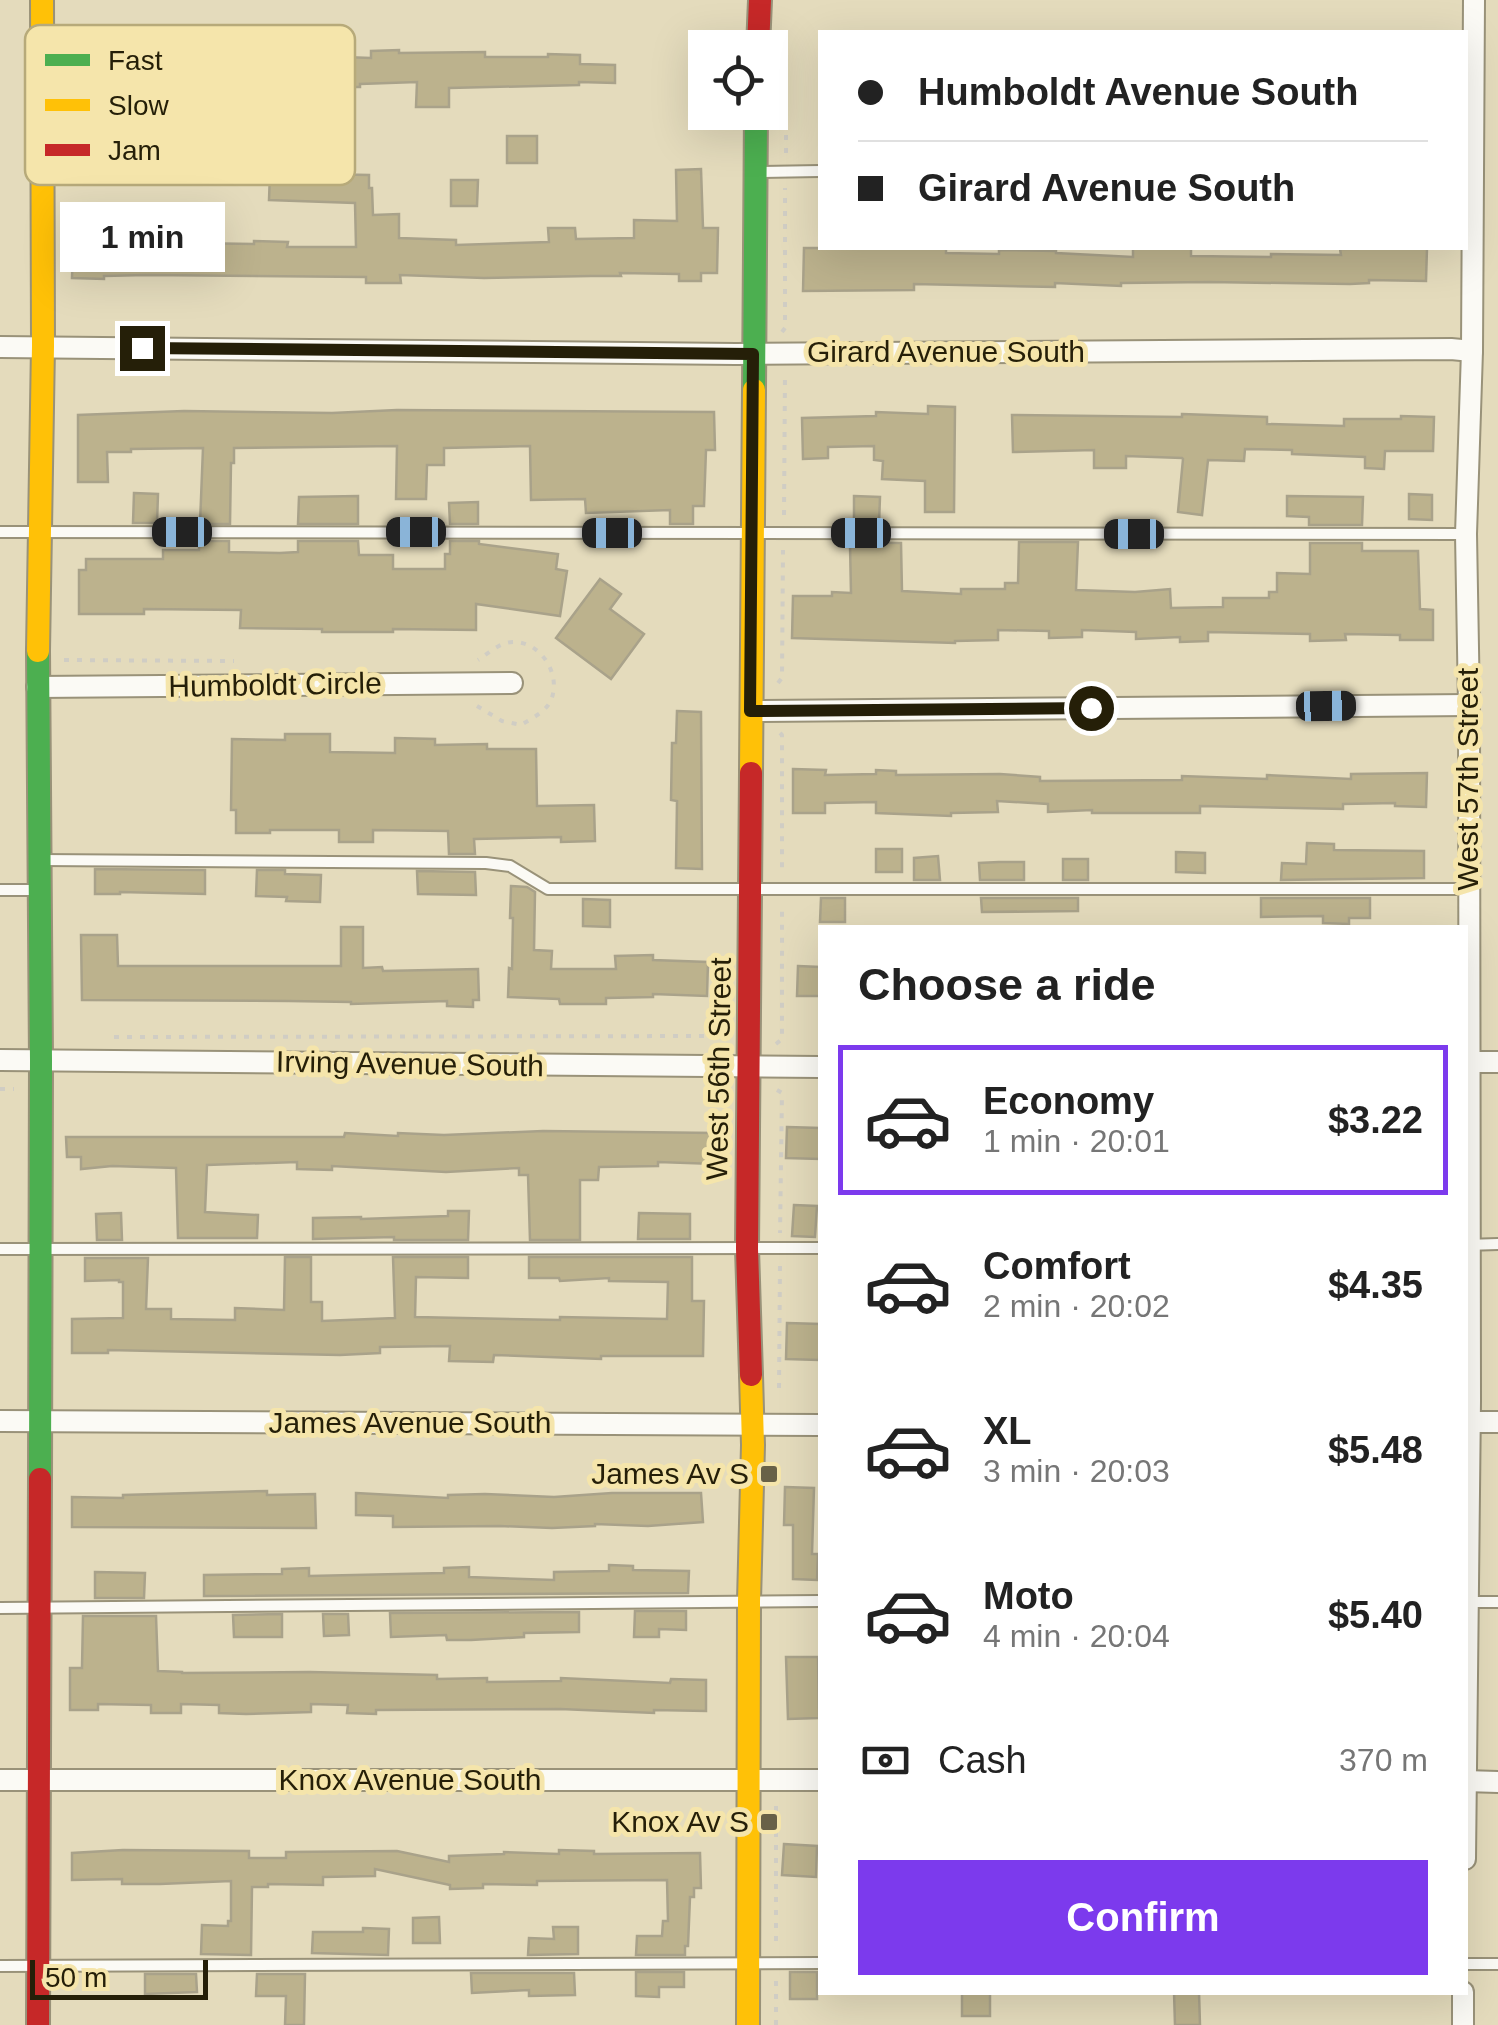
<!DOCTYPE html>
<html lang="en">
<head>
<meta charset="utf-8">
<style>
	body { margin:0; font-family:Helvetica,sans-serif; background:#f2f2f2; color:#222; height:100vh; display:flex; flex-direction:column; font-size:38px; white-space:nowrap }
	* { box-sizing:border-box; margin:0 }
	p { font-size:32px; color:#767676 }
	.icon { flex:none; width:55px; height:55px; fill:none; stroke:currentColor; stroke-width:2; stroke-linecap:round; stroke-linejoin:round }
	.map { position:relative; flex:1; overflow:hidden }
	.panel { position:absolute; left:818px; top:925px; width:650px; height:1070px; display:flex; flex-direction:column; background:#fff; border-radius:0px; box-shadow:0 10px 40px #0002 }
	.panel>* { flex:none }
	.hud { position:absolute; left:818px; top:30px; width:650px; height:220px; border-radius:0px; box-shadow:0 10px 40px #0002; display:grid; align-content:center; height:220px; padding:0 40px; background:#fff }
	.fabs { position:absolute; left:688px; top:30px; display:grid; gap:20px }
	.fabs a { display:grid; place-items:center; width:100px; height:100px; border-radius:0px; background:#fff; box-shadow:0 10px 40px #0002; font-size:50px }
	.scale { position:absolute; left:30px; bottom:25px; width:178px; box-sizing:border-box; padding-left:10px; border:5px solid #251f08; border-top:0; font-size:28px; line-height:35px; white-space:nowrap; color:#251f08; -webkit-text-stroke:8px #f5e5ab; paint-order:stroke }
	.end { position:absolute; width:45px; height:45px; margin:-22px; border:12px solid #251f08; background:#fff; box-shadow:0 0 0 5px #fff }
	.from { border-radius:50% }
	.bubble { position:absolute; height:70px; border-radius:0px; background:#fff; box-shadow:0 10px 40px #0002; font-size:32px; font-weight:700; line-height:70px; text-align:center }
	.car { position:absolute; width:30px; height:60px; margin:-30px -15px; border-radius:12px; box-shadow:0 0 8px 2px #0007; background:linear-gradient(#222 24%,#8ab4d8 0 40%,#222 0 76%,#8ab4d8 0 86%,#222 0) }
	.hud b { display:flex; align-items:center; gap:35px; height:95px; font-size:38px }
	.hud b+b { border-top:2px solid #e0e0e0 }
	.hud i { width:25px; height:25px; background:#222 }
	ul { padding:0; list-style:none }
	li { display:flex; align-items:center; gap:30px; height:150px; margin:0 20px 15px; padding:0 20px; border:5px solid transparent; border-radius:0px }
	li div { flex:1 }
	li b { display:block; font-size:38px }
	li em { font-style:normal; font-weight:700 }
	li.on { border-color:#7c3aed }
	li>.icon { width:90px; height:90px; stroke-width:1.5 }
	h2 { padding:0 40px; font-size:45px; line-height:120px }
	.pay { display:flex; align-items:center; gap:25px; height:110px; padding:0 40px; font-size:38px }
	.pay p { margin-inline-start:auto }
	.primary-button { display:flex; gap:20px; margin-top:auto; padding:20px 40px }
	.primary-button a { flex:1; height:115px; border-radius:0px; background:#7c3aed; color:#fff; font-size:40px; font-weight:700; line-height:115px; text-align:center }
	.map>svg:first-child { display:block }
</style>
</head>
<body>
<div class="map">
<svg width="1498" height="2025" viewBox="0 0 1498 2025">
	<rect width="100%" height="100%" fill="#e4dbbc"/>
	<g fill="#bcb28d" stroke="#a9a28a" stroke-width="2.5">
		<polygon points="72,48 272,50 272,53 317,52 317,56 371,58 371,51 399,50 399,53 485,52 485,57 548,57 548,54 580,55 580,64 615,65 615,83 579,82 579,85 449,88 449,107 416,107 417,82 360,84 360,87 317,87 317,94 265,95 264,87 241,84 190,84 190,93 91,87 91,101 71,101"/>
		<rect x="507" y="136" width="30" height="27"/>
		<polygon points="701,169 703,228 718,228 717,273 701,273 701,281 679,281 679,274 620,273 621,276 591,276 484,278 400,275 401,283 366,283 366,277 146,275 104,276 104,279 72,278 74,206 105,206 104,244 156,242 156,212 190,212 190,243 254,244 254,241 288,242 287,247 356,247 355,203 269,200 270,173 369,175 369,188 372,188 373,215 399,214 399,238 456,240 456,245 549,242 548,228 575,228 576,239 634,238 634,220 677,221 676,170"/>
		<polygon points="451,180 478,180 477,206 451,206"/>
		<polygon points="804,248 946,248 946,253 999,254 999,250 1056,251 1056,253 1133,257 1133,248 1191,248 1191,256 1271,257 1271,254 1341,255 1340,249 1427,248 1426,281 1369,280 1369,283 1350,284 1209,282 1121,283 1121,286 1055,283 1055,287 914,284 914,290 803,291"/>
		<polygon points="928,406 955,407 954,512 925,512 925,481 882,479 883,461 874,460 874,446 828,447 828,458 803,459 802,418 876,416 876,412 928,414"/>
		<polygon points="397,410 714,412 715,450 706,450 704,506 693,506 693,524 670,524 670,510 586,513 585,499 531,500 530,446 444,448 444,465 427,465 426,499 396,499 397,446 234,448 234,463 231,463 230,524 200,524 203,448 131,449 131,452 107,452 108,482 78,482 78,415 184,411 332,413"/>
		<polygon points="1182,414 1267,417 1267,424 1344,426 1344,419 1401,419 1401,416 1434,417 1433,451 1385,451 1384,469 1365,468 1365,457 1292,454 1292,450 1245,449 1244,461 1208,460 1202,515 1178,512 1183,459 1182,458 1126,456 1126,468 1094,468 1094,450 1013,452 1012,415 1182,417"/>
		<polygon points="134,493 158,494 157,523 133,523"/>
		<polygon points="1409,494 1432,495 1432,520 1409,519"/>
		<polygon points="358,496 358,524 298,524 299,497"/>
		<polygon points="854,496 880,497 879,524 854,524"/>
		<polygon points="1287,496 1363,497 1362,525 1309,525 1309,517 1287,516"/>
		<polygon points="478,502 478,524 450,524 449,503"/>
		<polygon points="199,541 229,541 229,552 280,553 298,552 298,541 358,541 359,555 393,555 393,569 445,569 445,554 450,554 450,541 479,541 479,544 558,554 556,569 567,571 560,616 476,604 476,630 393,629 393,632 322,632 322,629 240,628 241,610 144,609 144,614 79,614 79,570 86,570 86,559 163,559 163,550 199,550"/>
		<polygon points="853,542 901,543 902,591 961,594 961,589 1005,589 1005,583 1018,583 1019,542 1078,542 1076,590 1135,592 1170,589 1171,608 1223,607 1223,598 1269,598 1269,592 1277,592 1277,573 1310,574 1310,543 1362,543 1362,551 1418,551 1420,609 1433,610 1433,640 1400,640 1400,635 1345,634 1346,640 1310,641 1310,634 1208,632 1208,641 1180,642 1180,637 1136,639 1136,632 1082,630 1082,637 1049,638 1049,631 998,630 998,640 955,641 955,643 792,638 793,596 832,596 832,592 851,593 850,545 853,545"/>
		<polygon points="600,579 621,594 610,609 644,634 611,679 556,638"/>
		<polygon points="677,711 701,712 702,869 676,868 677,801 671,800 672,743 676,743"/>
		<polygon points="285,734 330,734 330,752 395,753 395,738 435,739 435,745 487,744 487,749 536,749 537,806 594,805 595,841 561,842 561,837 474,839 475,854 449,854 448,831 373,830 373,842 339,842 339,830 270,830 270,833 236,833 236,810 231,810 232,739 285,740"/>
		<polygon points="793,769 826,770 825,775 876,774 876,770 896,771 896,775 1000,774 1040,777 1040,781 1182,780 1182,776 1267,779 1267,775 1351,779 1351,774 1427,773 1426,807 1395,806 1395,803 1343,804 1343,809 1200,806 1200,813 1092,813 1092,810 1048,812 1048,804 997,801 998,812 951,813 951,816 876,813 876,802 825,803 825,813 793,813"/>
		<polygon points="1307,843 1334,844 1334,850 1424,851 1424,878 1281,880 1282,863 1306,864"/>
		<rect x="876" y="849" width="26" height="23"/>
		<polygon points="1176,852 1205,853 1205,873 1176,872"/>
		<polygon points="938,856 940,880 914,880 914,858"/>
		<rect x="1063" y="859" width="25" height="21"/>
		<polygon points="999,862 1024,862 1024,880 980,880 979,863"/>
		<polygon points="95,869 205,870 205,894 120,892 120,894 95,894"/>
		<polygon points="257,870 285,870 285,874 321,875 320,902 286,901 287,897 256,896"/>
		<polygon points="417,871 475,872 476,895 418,894"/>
		<polygon points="511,886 527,887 535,892 534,950 552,951 551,969 616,969 615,956 653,955 653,960 708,962 707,996 653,994 653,997 606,998 606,1004 560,1004 559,999 508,997 509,968 512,969 513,918 510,918"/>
		<polygon points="821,898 845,898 845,922 820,922"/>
		<polygon points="981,898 1078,898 1078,911 982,912"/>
		<polygon points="1261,898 1370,898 1370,918 1349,918 1349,924 1323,923 1323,916 1261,917"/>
		<polygon points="583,899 610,900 610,927 583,926"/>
		<polygon points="341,927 363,927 363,968 382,967 383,971 478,969 479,1000 473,1000 473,1007 447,1006 447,1001 351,1004 351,1002 289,1001 82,1000 81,935 117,935 118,966 341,966"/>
		<polygon points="798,966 820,967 820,996 797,996"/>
		<polygon points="787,1127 820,1128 820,1159 786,1158"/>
		<polygon points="543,1131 716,1133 715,1164 658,1162 658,1166 599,1167 598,1180 580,1180 580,1240 530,1240 528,1175 519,1175 519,1168 446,1172 332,1166 332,1170 297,1169 297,1162 207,1165 205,1212 258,1215 257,1238 178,1238 176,1168 112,1166 81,1169 81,1157 67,1157 66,1137 344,1137 345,1133 398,1136 398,1133 444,1135"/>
		<polygon points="794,1205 817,1206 815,1237 792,1236"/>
		<polygon points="448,1211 469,1211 468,1240 394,1240 394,1237 313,1239 313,1218 361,1217 361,1219 448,1216"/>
		<polygon points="121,1213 122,1240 97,1240 96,1214"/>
		<polygon points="639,1213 690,1214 690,1239 638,1239"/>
		<polygon points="285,1257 311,1257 311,1302 322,1302 322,1321 395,1318 393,1257 468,1257 468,1278 416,1277 415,1317 560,1320 560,1317 667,1319 668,1282 609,1281 609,1278 560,1281 559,1278 529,1278 529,1257 692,1257 692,1301 704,1301 703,1356 601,1356 601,1359 494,1355 493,1362 449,1361 450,1346 380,1347 380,1353 340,1355 108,1350 108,1353 72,1353 72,1319 123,1318 123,1282 119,1282 119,1280 85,1281 85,1258 148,1258 146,1309 171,1309 171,1319 235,1320 235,1308 284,1310"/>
		<polygon points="787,1323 820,1324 819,1360 786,1359"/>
		<polygon points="785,1487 814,1488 812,1554 818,1554 817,1580 793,1579 793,1525 784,1525"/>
		<polygon points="267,1491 267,1495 315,1494 316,1528 72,1527 72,1497 123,1498 123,1495"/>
		<polygon points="356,1493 448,1498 448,1495 485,1494 554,1497 612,1493 701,1493 703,1522 648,1526 595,1524 595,1526 552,1528 500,1526 393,1527 393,1516 356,1515"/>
		<polygon points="609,1565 633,1566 633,1570 689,1571 688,1593 204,1596 204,1575 282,1574 282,1569 309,1568 309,1576 444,1573 444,1568 469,1567 469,1577 554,1580 554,1572 609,1571"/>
		<polygon points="95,1572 145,1573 144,1598 95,1598"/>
		<polygon points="635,1611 686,1611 686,1630 659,1629 659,1637 634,1637"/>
		<polygon points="579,1612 579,1632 524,1633 524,1637 471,1640 447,1640 446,1635 391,1637 390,1613"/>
		<polygon points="282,1614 282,1637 234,1637 233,1615"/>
		<polygon points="323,1614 348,1614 349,1635 324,1636"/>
		<polygon points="83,1616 156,1616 158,1671 182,1672 182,1673 310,1672 437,1675 437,1679 487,1678 487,1682 561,1681 561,1678 670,1683 671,1679 706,1680 706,1711 654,1710 654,1713 560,1709 376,1710 376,1714 347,1713 348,1705 311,1704 311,1712 246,1714 219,1713 219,1705 181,1704 181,1713 151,1713 151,1705 98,1704 98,1710 70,1710 70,1668 82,1668"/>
		<polygon points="786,1657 818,1657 819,1718 788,1719"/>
		<polygon points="784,1844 817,1846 816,1877 782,1875"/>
		<polygon points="123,1850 249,1851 249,1858 286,1858 286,1852 397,1851 449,1862 449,1856 504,1854 504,1852 559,1854 559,1850 594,1851 594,1854 700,1853 701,1888 694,1888 694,1897 690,1897 688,1946 685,1946 685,1955 636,1955 637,1936 662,1936 663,1921 668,1921 667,1880 537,1881 537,1885 483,1884 483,1888 450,1889 450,1885 375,1869 375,1876 323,1877 323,1885 268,1884 268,1887 252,1887 251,1955 201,1954 202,1925 228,1926 228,1921 231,1921 231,1881 160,1884 122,1884 122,1879 72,1880 72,1853"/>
		<polygon points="439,1917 440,1943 413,1943 413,1918"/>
		<polygon points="553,1927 578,1927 578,1954 528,1955 529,1938 554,1939"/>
		<polygon points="363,1928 389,1929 388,1955 312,1953 313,1932 363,1932"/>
		<polygon points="636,1972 684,1972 684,1987 659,1987 659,1997 636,1996"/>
		<rect x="790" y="1972" width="27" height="27"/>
		<polygon points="471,1973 574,1973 575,1995 529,1996 529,1990 472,1993"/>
		<polygon points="145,1974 196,1974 197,1992 145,1994"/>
		<polygon points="257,1974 305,1974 304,2025 285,2025 286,1996 256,1996"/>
		<rect x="962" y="1992" width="28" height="24"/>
		<polygon points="1174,1992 1199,1992 1200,2025 1175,2025"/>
	</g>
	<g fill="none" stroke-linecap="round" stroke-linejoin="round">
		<defs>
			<g id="lane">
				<polyline points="756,172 820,171"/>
				<polyline points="0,532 1466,534"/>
				<polyline points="41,860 486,863 510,866 548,889 1468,889"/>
				<polyline points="0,890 38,890"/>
				<polyline points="1466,1245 1498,1244"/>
				<polyline points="0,1249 820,1248"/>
				<polyline points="1465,1602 1498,1602"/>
				<polyline points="0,1608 820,1601"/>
				<polyline points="1465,1964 1498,1964"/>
				<polyline points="0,1966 820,1963"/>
			</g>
			<g id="street">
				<polyline points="0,347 736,354 1451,349 1472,351"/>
				<polyline points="37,687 512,683"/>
				<polyline points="751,711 1469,705"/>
				<polyline points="0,1060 820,1067"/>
				<polyline points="1465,1062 1498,1062"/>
				<polyline points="0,1421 820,1425"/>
				<polyline points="1465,1422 1498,1422"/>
				<polyline points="0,1780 820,1780"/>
				<polyline points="1465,1781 1498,1782"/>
				<polyline points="1465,1859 1470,1401 1469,705 1466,534 1472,351 1474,0"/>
				<polyline points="1463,2025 1463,1992"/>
			</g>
			<g id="fast">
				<polyline points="754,390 756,112"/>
				<polyline points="38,651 41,1060 40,1479"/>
			</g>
			<g id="slow">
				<polyline points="38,651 43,346 42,0"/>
				<polyline points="751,773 754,390"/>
				<polyline points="748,2025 749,1601 753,1445 751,1375"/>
			</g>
			<g id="jam">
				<polyline points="758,48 760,0"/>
				<polyline points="751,773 747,1249 751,1375"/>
				<polyline points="38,2025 40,1479"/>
			</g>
		</defs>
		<use href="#lane" stroke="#999279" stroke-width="14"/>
		<use href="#street" stroke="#999279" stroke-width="24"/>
		<use href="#fast" stroke="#999279" stroke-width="26"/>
		<use href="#slow" stroke="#999279" stroke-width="26"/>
		<use href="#jam" stroke="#999279" stroke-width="26"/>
		<g stroke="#d0cdc4" stroke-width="4" stroke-dasharray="5 8" stroke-linecap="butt">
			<polyline points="786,153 786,43"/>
			<polyline points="782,332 785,328 785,188"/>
			<polyline points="784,515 785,375"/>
			<polyline points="64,660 234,661"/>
			<polyline points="778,683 782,678 783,550"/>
			<path d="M 477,706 L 502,721 L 521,725 C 532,718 546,712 551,700 C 562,674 540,641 513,642 C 500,642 489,653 478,660"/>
			<polyline points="780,733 782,735 782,873"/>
			<polyline points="114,1037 725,1036"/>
			<polyline points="776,1044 782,1039 782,907"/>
			<polyline points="0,1089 14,1089"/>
			<polyline points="777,1090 782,1093 780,1233"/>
			<polyline points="779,1388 780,1263"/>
			<polyline points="776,1806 776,1945"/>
			<polyline points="776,2025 776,1980"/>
		</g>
		<use href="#lane" stroke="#fbfaf5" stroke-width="10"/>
		<use href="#street" stroke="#fbfaf5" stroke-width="20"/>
		<use href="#fast" stroke="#4caf50" stroke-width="22"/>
		<use href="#slow" stroke="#ffc107" stroke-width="22"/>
		<use href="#jam" stroke="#c62828" stroke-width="22"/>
	</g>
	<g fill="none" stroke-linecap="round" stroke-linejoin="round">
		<polyline stroke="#251f08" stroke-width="12" points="142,348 753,354 750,711 1091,708"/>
	</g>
	<g fill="#686147" stroke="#f5e5ab" stroke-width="4">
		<rect x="759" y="1464" width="20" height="20" rx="5"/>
		<rect x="759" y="1812" width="20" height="20" rx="5"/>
	</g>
	<g text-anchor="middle" stroke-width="10" stroke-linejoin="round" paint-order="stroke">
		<g font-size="30" fill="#251f08" stroke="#f5e5ab">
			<text x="946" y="362">Girard Avenue South</text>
			<text transform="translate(275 685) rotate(-1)" y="10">Humboldt Circle</text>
			<text transform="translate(1468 779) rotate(-90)" y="10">West 57th Street</text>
			<text transform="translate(410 1064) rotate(1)" y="10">Irving Avenue South</text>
			<text transform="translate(719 1069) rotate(-89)" y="10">West 56th Street</text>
			<text x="410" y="1433">James Avenue South</text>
			<text x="410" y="1790">Knox Avenue South</text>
		</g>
		<g font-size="30" fill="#251f08" stroke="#f5e5ab" text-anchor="end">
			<text x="749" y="1484">James Av S</text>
			<text x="749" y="1832">Knox Av S</text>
		</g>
	</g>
	<rect x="25" y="25" width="330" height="160" rx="15" fill="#f5e5ab" stroke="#b7aa7a" stroke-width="2.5"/>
	<rect x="45" y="54" width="45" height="12" fill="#4caf50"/>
	<rect x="45" y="99" width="45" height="12" fill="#ffc107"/>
	<rect x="45" y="144" width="45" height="12" fill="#c62828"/>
	<g font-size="28" fill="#251f08">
		<text x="108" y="70">Fast</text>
		<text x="108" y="115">Slow</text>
		<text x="108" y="160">Jam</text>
	</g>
</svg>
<div class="fabs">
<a><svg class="icon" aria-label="locate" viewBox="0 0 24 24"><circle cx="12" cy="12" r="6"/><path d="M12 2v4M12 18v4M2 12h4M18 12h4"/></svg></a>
</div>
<div class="scale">50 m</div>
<i class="end from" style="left:1091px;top:708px"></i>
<i class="end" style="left:142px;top:348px"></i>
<div class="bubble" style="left:60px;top:202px;width:165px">1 min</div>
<i class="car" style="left:182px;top:532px;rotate:270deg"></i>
<i class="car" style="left:416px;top:532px;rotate:270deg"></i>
<i class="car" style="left:612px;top:533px;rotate:270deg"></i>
<i class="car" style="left:861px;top:533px;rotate:270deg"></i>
<i class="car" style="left:1134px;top:534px;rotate:270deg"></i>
<i class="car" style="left:1326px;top:706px;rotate:89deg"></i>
<div class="hud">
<b><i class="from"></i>Humboldt Avenue South</b>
<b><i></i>Girard Avenue South</b>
</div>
<section class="panel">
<h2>Choose a ride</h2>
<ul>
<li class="on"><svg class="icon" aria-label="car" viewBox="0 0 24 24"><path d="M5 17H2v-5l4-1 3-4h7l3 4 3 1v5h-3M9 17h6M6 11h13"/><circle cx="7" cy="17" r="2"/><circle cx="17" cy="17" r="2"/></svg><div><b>Economy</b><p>1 min · 20:01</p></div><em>$3.22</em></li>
<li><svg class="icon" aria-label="car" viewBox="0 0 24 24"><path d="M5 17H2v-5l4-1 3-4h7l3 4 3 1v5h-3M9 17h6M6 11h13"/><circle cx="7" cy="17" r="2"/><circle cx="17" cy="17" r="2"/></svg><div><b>Comfort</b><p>2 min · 20:02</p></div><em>$4.35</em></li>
<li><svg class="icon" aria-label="car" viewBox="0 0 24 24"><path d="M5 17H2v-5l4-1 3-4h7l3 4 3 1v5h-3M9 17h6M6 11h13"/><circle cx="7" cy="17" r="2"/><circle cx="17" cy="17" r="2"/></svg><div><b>XL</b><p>3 min · 20:03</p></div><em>$5.48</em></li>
<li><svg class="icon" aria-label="car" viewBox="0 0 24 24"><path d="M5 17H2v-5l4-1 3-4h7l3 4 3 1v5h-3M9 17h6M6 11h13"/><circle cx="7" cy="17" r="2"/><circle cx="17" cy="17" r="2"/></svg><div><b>Moto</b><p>4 min · 20:04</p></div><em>$5.40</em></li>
</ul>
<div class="pay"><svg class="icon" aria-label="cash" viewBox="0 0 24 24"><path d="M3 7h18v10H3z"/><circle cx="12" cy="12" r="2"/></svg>Cash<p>370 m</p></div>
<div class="primary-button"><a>Confirm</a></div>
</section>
</div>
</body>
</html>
